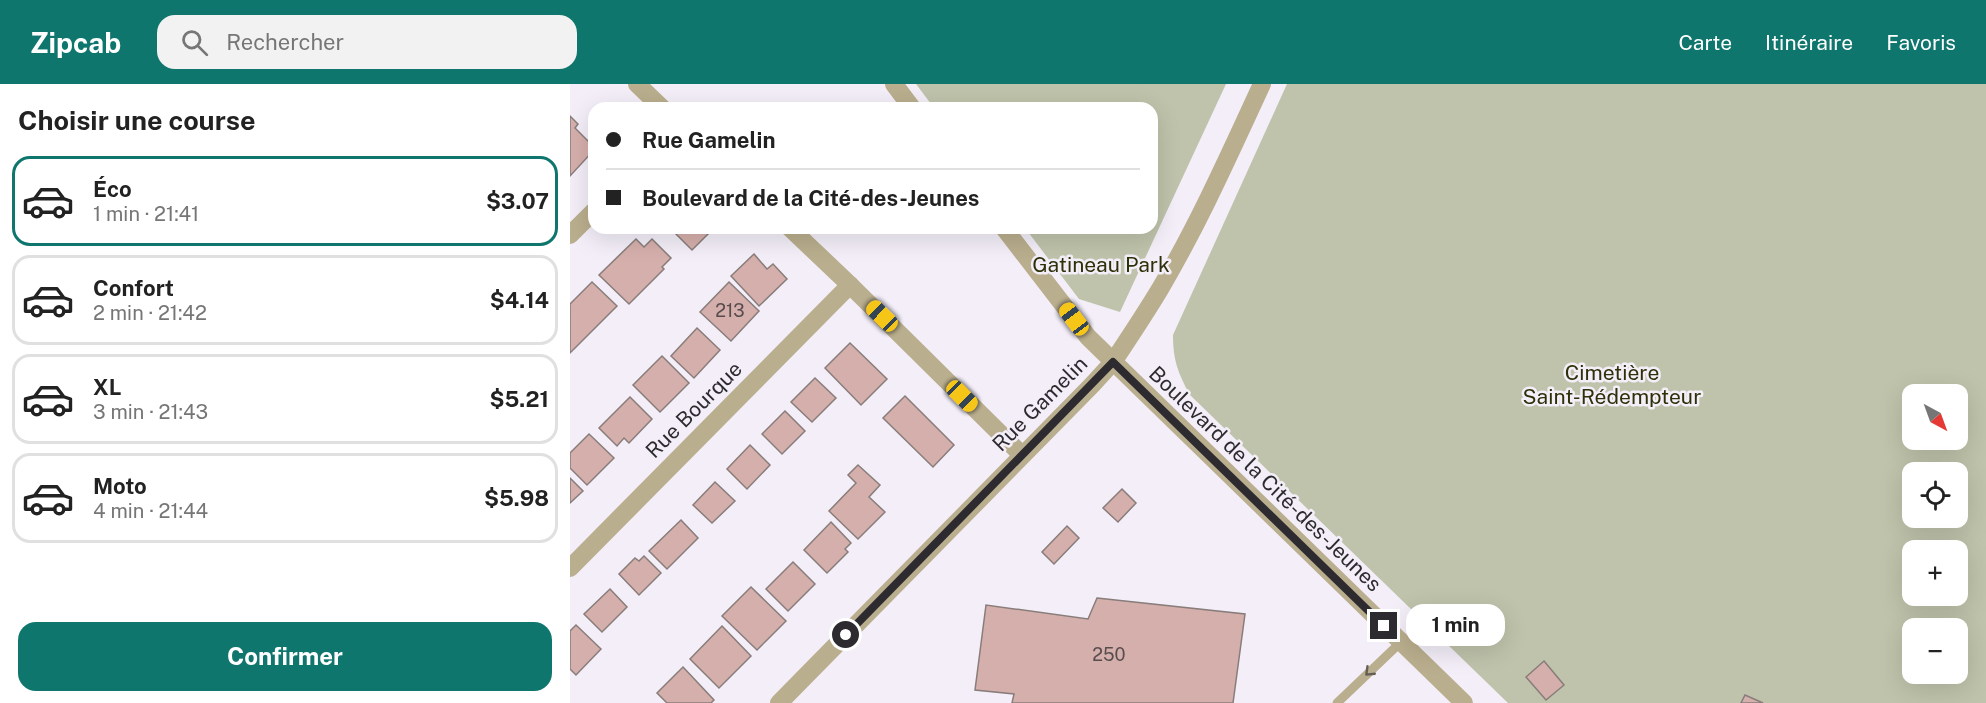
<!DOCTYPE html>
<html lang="fr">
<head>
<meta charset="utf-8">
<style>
	body { margin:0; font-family:"Public Sans",sans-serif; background:#f2f2f2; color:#222; height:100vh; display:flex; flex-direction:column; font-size:22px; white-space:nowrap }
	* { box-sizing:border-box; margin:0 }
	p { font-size:20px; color:#767676 }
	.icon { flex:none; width:33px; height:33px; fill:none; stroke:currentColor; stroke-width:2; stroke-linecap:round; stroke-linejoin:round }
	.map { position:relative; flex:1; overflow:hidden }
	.sheet { display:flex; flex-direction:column; background:#fff; width:570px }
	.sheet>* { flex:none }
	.top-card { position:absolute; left:18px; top:18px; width:570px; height:132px; border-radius:18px; box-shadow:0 6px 24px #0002; display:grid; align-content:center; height:132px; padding:0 18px; background:#fff }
	.needle { width:39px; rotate:139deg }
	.tools { position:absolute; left:1332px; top:300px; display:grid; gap:12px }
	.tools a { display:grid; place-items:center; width:66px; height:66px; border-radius:12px; background:#fff; box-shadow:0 6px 24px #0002; font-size:30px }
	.end { position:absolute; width:27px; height:27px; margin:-14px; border:8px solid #2d2b2f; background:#fff; box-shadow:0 0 0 3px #fff }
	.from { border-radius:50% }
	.bubble { position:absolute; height:42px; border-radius:18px; background:#fff; box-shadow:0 6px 24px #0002; font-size:20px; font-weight:700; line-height:42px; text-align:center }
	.car { position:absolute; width:18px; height:36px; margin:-18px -9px; border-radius:8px; box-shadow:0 0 4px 2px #0007; background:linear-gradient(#f5c518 24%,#345 0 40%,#f5c518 0 76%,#345 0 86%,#f5c518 0) }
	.top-card b { display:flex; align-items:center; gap:21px; height:57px; font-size:22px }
	.top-card b+b { border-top:2px solid #e0e0e0 }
	.top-card i { width:15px; height:15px; background:#222 }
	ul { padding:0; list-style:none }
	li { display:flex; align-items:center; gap:18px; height:90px; margin:0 12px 9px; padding:0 6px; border:3px solid #e0e0e0; border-radius:18px }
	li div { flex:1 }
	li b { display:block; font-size:22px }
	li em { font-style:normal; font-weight:700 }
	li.selected { border-color:#0f766e }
	li>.icon { width:54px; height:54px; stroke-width:1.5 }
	h2 { padding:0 18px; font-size:27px; line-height:72px }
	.button { display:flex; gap:12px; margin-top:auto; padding:12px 18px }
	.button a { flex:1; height:69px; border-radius:18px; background:#0f766e; color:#fff; font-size:24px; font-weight:700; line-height:69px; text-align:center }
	header { display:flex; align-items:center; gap:36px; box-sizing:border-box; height:84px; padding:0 30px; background:#0f766e; color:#fff }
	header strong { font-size:28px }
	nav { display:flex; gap:33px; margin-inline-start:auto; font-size:21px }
	.search { width:420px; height:54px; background:#f2f2f2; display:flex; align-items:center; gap:15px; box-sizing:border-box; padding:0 21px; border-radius:18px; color:#767676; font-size:22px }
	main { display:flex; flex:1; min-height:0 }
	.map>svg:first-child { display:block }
</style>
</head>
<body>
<header>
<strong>Zipcab</strong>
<div class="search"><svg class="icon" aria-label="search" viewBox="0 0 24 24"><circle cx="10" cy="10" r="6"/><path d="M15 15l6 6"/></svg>Rechercher</div>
<nav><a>Carte</a><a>Itinéraire</a><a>Favoris</a></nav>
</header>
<main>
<section class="sheet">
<h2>Choisir une course</h2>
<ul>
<li class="selected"><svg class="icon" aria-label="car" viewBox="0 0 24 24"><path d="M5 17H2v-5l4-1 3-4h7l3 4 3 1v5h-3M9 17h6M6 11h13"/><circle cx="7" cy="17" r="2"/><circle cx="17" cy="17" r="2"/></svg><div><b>Éco</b><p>1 min · 21:41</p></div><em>$3.07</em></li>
<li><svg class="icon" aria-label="car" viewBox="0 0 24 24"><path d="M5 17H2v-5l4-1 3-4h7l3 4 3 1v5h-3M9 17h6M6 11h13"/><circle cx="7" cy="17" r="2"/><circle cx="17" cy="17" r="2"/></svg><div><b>Confort</b><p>2 min · 21:42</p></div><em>$4.14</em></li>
<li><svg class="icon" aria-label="car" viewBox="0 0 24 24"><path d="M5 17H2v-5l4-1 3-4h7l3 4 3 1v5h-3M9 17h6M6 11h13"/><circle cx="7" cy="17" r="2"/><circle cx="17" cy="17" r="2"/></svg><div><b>XL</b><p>3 min · 21:43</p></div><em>$5.21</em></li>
<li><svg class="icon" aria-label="car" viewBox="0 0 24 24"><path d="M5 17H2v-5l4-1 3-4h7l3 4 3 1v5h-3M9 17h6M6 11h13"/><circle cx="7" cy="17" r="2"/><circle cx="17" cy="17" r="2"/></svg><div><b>Moto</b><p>4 min · 21:44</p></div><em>$5.98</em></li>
</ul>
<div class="button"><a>Confirmer</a></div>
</section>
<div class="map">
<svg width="1416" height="619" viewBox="0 0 1416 619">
	<rect width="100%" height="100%" fill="#f3eef8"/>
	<g fill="#bfc3ab" fill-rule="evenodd">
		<polygon points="346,0 656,0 550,228 509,215 455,144 582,144 582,24 364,24"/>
		<path d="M 717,0 L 1416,0 L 1416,619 L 938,619 L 620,311 C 608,289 603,276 603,251 ZM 1342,310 L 1388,310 L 1388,356 L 1342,356 ZM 1342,388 L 1388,388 L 1388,434 L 1342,434 ZM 1342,466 L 1388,466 L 1388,512 L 1342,512 ZM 1342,544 L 1388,544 L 1388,590 L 1342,590 Z"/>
	</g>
	<g fill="#d5afab" stroke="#887d7b" stroke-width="1.5">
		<polygon points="0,32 8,40 5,44 24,63 24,66 0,92"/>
		<polygon points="100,144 144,144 122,166"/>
		<polygon points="66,155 74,163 82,155 101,174 92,183 94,185 59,220 29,191"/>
		<polygon points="184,170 197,185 203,180 217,195 189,222 161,192"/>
		<polygon points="22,198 47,222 0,269 0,220"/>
		<polygon points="159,198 189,227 161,257 130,228"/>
		<polygon points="127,244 150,266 124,294 101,272"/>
		<polygon points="280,259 317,295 291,321 255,284"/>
		<polygon points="92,272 119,299 90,328 63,301"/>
		<polygon points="245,294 266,314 242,338 221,318"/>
		<polygon points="335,312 384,361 363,383 313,334"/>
		<polygon points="60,313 82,335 59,359 54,354 47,362 29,344"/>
		<polygon points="215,327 235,347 212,370 192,350"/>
		<polygon points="19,350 44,374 17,401 0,384 0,369"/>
		<polygon points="180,361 200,381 177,405 157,385"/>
		<polygon points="288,381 310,401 299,413 315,428 288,455 259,427 286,399 278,391"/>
		<polygon points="0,394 13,407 0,419"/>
		<polygon points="145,398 165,417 142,439 123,421"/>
		<polygon points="552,405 566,419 548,438 533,424"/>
		<polygon points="111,436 128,454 97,485 79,467"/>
		<polygon points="261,438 281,459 275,465 278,468 257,489 234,466"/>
		<polygon points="497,442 509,454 484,480 472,468"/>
		<polygon points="74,472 91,489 69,511 49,490 65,474 69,477"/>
		<polygon points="223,478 245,500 218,527 196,505"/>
		<polygon points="181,503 216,537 187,566 152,532"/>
		<polygon points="40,505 57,523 32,548 14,530"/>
		<polygon points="527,514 675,530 663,619 442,619 444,610 405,606 416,521 518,535"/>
		<polygon points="6,541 31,565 6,591 0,585 0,547"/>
		<polygon points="152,542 181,572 149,604 120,575"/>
		<polygon points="974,577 994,601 976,616 956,593"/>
		<polygon points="113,583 144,616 141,619 97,619 87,609"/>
		<polygon points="1175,611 1193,619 1171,619"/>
	</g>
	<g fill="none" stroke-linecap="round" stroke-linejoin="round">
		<polyline stroke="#b9ae8d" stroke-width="9" points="767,619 831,558"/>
		<g stroke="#b9ae8d" stroke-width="18">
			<polyline points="67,0 92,24"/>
			<polyline points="220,144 280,201 452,371"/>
			<polyline points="0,151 24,127"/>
			<path d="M 543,278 C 559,254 575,230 590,205 C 629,139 660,69 692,0"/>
			<polyline points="0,484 280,201"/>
		</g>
		<g stroke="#b9ae8d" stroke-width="18">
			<polyline points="324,0 342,24"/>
			<polyline points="434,144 518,253 894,619"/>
			<polyline points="209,619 522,301 543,278"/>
		</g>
	</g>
	<defs><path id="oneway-chevron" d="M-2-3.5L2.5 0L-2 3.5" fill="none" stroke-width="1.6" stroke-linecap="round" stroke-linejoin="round" transform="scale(1.5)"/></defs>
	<use stroke="#655f55" href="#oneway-chevron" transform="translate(799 588) rotate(136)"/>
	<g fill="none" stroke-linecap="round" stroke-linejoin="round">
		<polyline stroke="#2d2b2f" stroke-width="8" points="276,551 543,278 814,542"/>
	</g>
	<g text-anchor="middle" stroke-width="5" stroke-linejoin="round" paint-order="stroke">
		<g font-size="18" fill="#574c4e">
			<text x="160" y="233">213</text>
			<text x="539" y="577">250</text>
		</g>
		<g font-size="21" fill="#2d3108" stroke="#f3eef8">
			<text x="531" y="188">Gatineau Park</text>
			<text x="1042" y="296">Cimetière<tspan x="1042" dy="24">Saint-Rédempteur</tspan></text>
		</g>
		<g font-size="21" fill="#2d2b2f" stroke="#f3eef8">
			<text transform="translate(470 320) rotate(-45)" y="7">Rue Gamelin</text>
			<text transform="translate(124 326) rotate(-45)" y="7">Rue Bourque</text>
			<text transform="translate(695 395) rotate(44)" y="7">Boulevard de la Cité-des-Jeunes</text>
		</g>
	</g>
</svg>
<div class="tools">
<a><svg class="needle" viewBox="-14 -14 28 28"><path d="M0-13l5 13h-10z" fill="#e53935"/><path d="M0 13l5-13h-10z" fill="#767676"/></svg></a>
<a><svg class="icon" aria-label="locate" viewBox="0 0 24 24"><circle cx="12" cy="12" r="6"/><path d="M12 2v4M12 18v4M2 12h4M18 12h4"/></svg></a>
<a>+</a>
<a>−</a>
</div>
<i class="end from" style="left:276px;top:551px"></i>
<i class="end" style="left:814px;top:542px"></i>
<div class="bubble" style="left:836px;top:520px;width:99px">1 min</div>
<i class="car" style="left:312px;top:232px;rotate:314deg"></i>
<i class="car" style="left:504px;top:235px;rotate:323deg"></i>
<i class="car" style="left:392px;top:312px;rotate:135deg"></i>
<div class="top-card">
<b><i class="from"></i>Rue Gamelin</b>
<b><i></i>Boulevard de la Cité-des-Jeunes</b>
</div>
</div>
</main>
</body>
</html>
